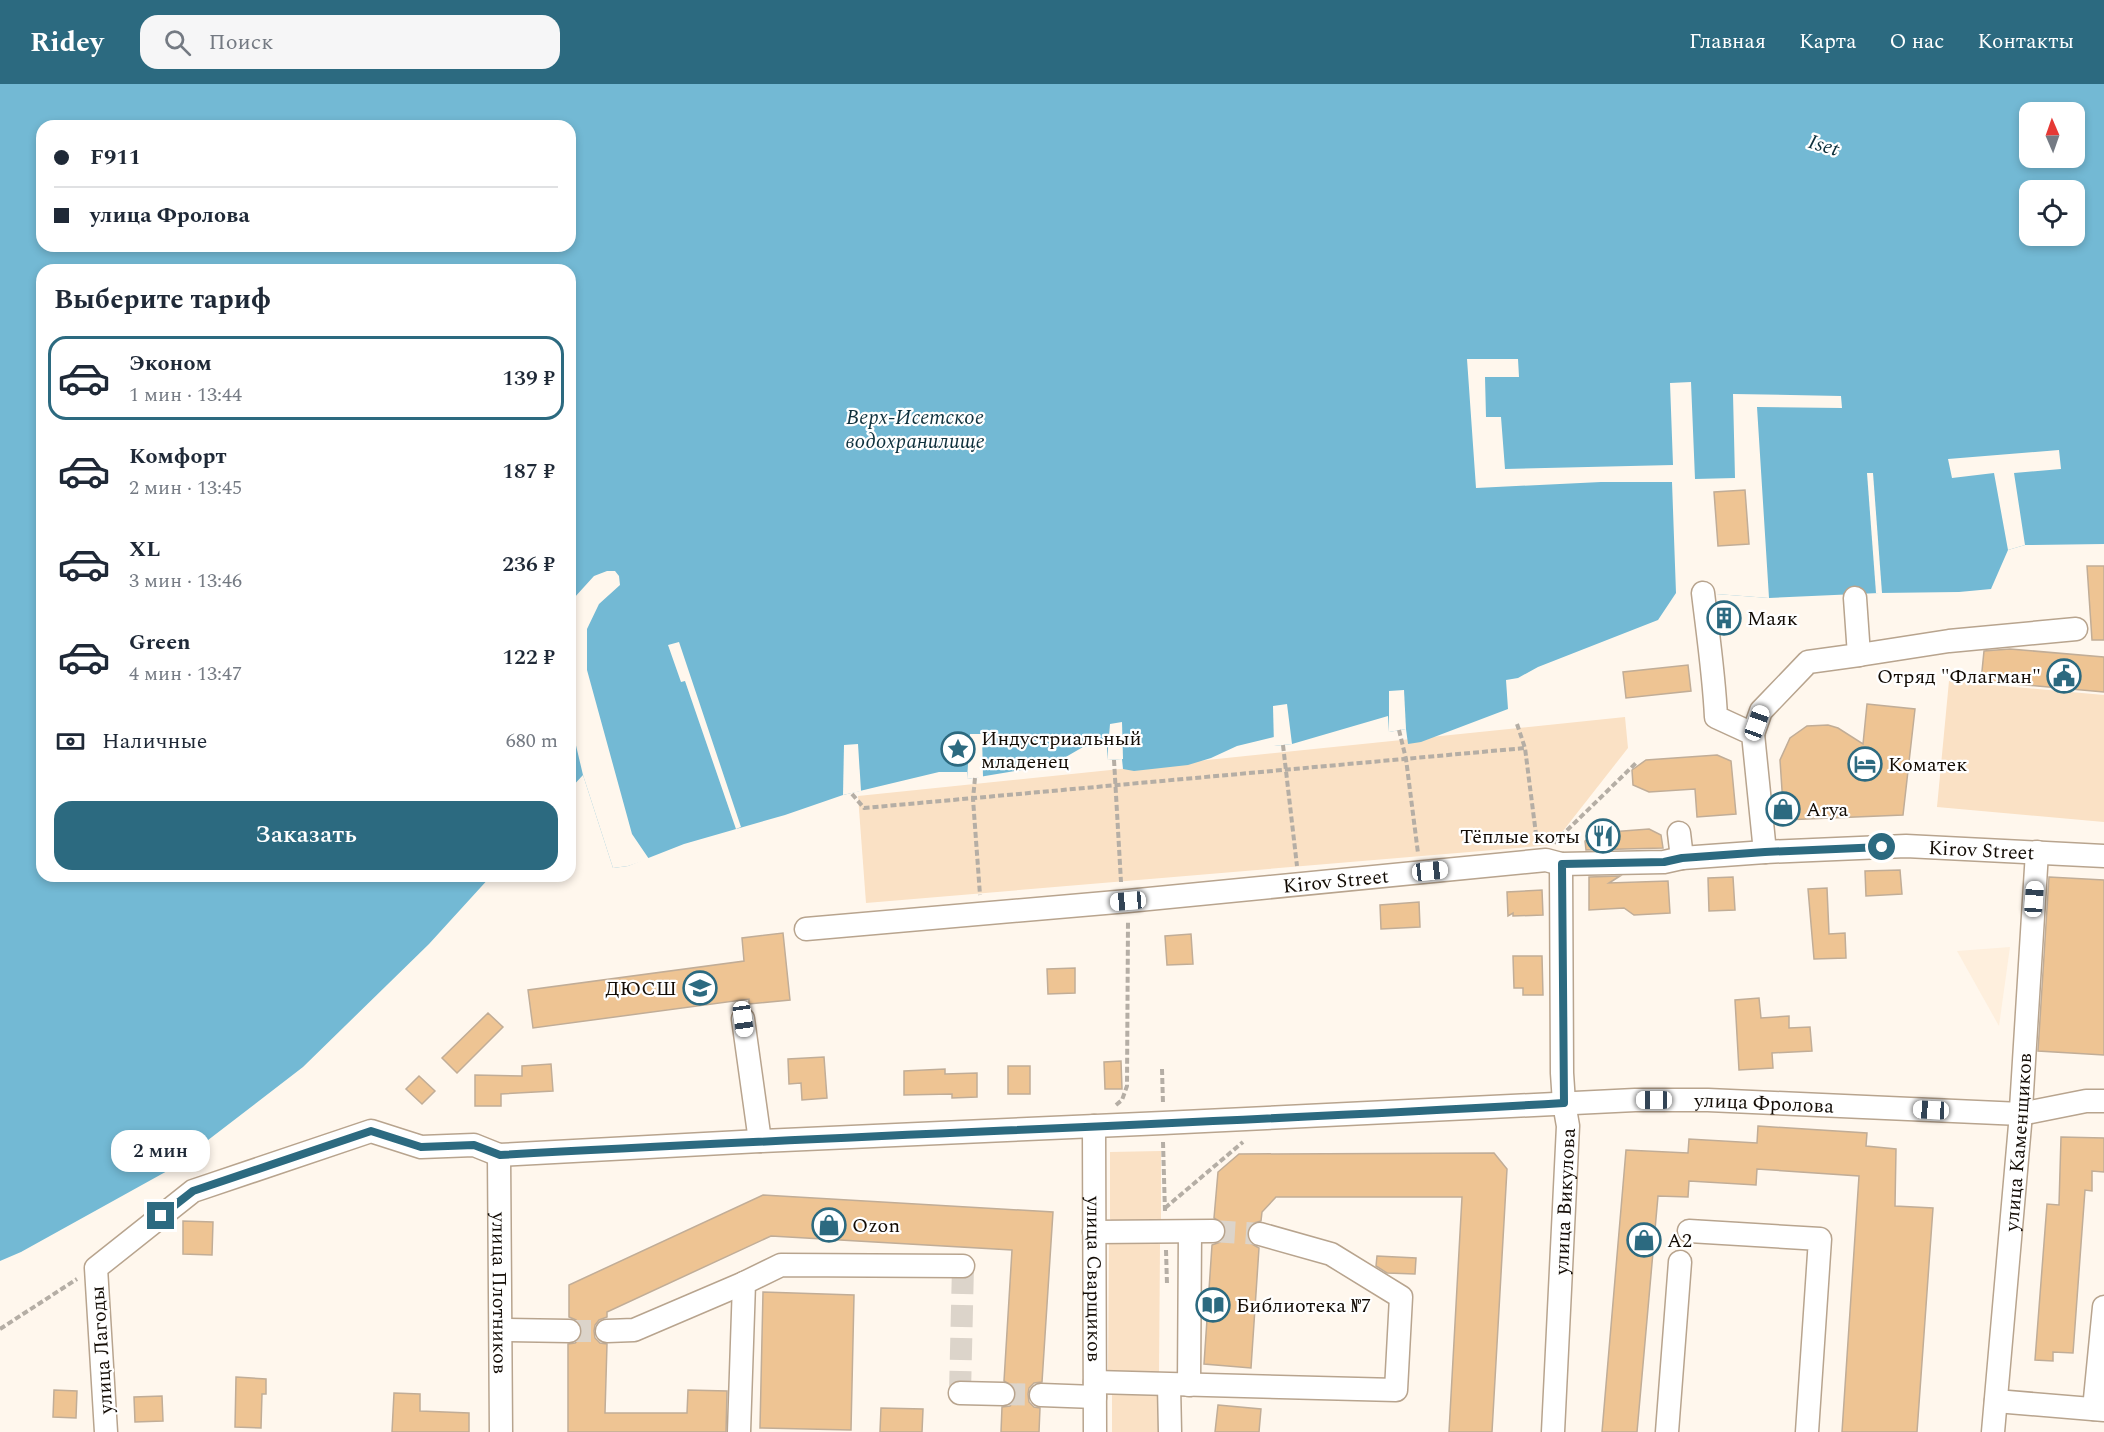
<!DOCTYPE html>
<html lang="ru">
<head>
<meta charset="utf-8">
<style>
	body { margin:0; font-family:Spectral,serif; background:#f6f6f7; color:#1f2937; height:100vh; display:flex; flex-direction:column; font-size:22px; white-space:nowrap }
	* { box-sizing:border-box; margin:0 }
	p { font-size:20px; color:#747a83 }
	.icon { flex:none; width:33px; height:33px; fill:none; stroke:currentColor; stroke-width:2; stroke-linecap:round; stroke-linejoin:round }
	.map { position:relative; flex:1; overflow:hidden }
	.drawer { position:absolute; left:36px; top:180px; width:540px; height:618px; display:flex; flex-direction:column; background:#fff; border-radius:18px; box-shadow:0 3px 9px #0003 }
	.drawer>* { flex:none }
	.top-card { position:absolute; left:36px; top:36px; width:540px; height:132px; border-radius:18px; box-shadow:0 3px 9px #0003; display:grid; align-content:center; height:132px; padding:0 18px; background:#fff }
	.needle { width:39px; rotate:358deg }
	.tools { position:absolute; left:2019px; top:18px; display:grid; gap:12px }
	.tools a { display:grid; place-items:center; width:66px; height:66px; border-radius:12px; background:#fff; box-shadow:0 3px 9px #0003; font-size:30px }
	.end { position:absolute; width:27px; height:27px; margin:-14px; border:8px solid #2c6a80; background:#fff; box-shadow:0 0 0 3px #fff }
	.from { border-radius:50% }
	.bubble { position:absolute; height:42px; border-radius:18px; background:#fff; box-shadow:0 3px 9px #0003; font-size:20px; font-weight:600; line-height:42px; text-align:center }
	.car { position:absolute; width:18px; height:36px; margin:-18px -9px; border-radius:8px; box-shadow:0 0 4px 2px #0007; background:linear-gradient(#fff 24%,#345 0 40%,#fff 0 76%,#345 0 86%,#fff 0) }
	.top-card b { display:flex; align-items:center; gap:21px; height:57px; font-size:22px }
	.top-card b+b { border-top:2px solid #e0e1e3 }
	.top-card i { width:15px; height:15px; background:#1f2937 }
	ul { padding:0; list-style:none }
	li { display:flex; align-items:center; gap:18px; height:84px; margin:0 12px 9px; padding:0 6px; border:3px solid transparent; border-radius:18px }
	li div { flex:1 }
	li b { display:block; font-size:22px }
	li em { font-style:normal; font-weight:600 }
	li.on { border-color:#2c6a80 }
	li>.icon { width:54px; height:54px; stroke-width:1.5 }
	h2 { padding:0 18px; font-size:27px; line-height:72px }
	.pay { display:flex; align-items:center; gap:15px; height:66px; padding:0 18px; font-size:22px }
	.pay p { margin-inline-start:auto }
	.cta { display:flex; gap:12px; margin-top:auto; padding:12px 18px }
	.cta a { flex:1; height:69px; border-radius:18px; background:#2c6a80; color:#fff; font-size:24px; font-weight:600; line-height:69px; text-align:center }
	header { display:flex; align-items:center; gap:36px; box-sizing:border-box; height:84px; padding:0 30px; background:#2c6a80; color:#fff }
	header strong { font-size:28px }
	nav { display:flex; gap:33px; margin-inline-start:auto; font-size:21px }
	.search { width:420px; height:54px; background:#f6f6f7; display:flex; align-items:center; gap:15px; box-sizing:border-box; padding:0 21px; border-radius:18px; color:#747a83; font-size:22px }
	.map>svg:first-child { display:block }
</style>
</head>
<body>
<header>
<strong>Ridey</strong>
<div class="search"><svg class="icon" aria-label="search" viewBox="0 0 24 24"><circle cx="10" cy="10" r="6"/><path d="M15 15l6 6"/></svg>Поиск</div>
<nav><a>Главная</a><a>Карта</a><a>О нас</a><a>Контакты</a></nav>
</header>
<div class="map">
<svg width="2104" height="1348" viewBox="0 0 2104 1348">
	<rect width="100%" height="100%" fill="#fff7ed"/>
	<polygon fill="#feefdd" points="2010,863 1999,942 1957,867"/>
	<g fill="#fae1c5">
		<polygon points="1949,597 2104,611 2104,738 1937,723"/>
		<polygon points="1625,633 1628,664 1552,761 866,819 858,712"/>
		<polygon points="1161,1067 1161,1143 1122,1143 1110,1135 1110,1068"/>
		<polygon points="1109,1159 1160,1160 1159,1291 1108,1291"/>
		<rect x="1112" y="1308" width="46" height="40"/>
	</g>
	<path fill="#73b9d4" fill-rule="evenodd" d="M 0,0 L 2104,0 L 2104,460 L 2025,461 L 2008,466 L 1991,505 L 1959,508 L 1879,509 L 1769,514 L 1703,509 L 1676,509 L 1658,536 L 1538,583 L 1518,594 L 1506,596 L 1508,625 L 1421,658 L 1408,660 L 1406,645 L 1389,648 L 1388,632 L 1292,660 L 1274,662 L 1274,653 L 1237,662 L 1211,674 L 1188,681 L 1134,687 L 1123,685 L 1122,675 L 1107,676 L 1107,660 L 1083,663 L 1052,681 L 967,695 L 967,688 L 939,688 L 843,711 L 785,731 L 684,760 L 628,782 L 613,784 L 583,691 L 570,705 L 570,186 L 42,186 L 42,792 L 491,792 L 429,860 L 303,983 L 169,1086 L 21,1168 L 0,1177 ZM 2030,28 L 2074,28 L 2074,74 L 2030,74 ZM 42,42 L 570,42 L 570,162 L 42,162 ZM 2030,106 L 2074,106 L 2074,152 L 2030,152 Z"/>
	<g fill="#fff7ed">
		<polygon points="1467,275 1518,275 1519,293 1485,293 1486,333 1501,333 1505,385 1673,381 1670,299 1691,298 1695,395 1735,394 1733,310 1841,312 1842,324 1757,323 1769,514 1703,509 1676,509 1672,398 1601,398 1476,404"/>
		<polygon points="2059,366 2061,385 2014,389 2025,461 2008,466 1994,389 1952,394 1948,375"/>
		<polygon points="1867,389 1873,389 1882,509 1876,509"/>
		<polygon points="607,487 615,487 619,492 620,501 599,520 587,545 587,586 632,750 649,775 628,782 613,784 583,691 570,636 570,525 574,514 594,492"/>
		<polygon points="679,558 741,743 736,745 685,597 681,598 668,561"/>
		<polygon points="1404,606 1406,645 1389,648 1389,607"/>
		<polygon points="1287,620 1292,660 1274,662 1273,622"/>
		<polygon points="1122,638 1123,675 1107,676 1110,640"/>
		<polygon points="970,650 982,650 983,693 967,695"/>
		<polygon points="858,660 861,707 843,711 844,661"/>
	</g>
	<g fill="#eec493" stroke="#c1ad97" stroke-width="1.5">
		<polygon points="1745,406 1749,460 1718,462 1714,408"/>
		<polygon points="2087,482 2104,482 2104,556 2092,556"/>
		<polygon points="2010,565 2104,573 2104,608 1981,597 1984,567"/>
		<polygon points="1688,581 1691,607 1626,614 1623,588"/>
		<polygon points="1867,620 1915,625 1903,731 1784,736 1780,676 1790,654 1807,642 1828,641 1838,644 1863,660"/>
		<polygon points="1717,671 1731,677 1736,730 1697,733 1695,705 1649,708 1633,701 1632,686 1646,676"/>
		<polygon points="1649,745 1661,751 1663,764 1586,766 1585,757 1597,749"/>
		<polygon points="1900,786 1902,810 1866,812 1865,787"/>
		<polygon points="1620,792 1609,799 1668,797 1670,829 1634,831 1624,824 1589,826 1589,793"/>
		<polygon points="1733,793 1735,826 1709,827 1708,794"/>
		<polygon points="2049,793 2104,796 2104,971 2038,967"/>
		<polygon points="1827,804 1829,850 1845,849 1846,874 1814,875 1808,805"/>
		<polygon points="1542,806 1543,831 1513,832 1513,829 1508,832 1507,808"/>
		<polygon points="1419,818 1420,843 1381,845 1380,821"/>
		<polygon points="783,849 790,916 749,920 749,915 533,944 528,906 744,877 742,854"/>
		<polygon points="1191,850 1193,880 1167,881 1165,852"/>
		<polygon points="1513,872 1542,872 1543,911 1523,911 1523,904 1514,904"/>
		<polygon points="1075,884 1075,909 1048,910 1047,885"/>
		<polygon points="1759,914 1761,934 1789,932 1789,944 1810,943 1812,967 1772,969 1773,984 1739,986 1735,916"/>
		<polygon points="488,929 503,943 457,989 442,974"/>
		<polygon points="824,973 827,1014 802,1016 801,999 789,1000 788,975"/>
		<polygon points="1121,977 1122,1005 1105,1005 1104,978"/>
		<polygon points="551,980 553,1007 501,1010 501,1022 475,1022 475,991 522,992 522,982"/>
		<rect x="1008" y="982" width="22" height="28"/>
		<polygon points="945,985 945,990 977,989 977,1013 952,1014 952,1010 904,1011 904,987"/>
		<polygon points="419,992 435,1007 422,1020 406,1005"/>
		<polygon points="1758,1042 1867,1049 1866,1062 1896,1065 1895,1122 1933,1124 1917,1348 1842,1348 1859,1092 1757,1085 1756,1101 1689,1097 1688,1113 1658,1112 1637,1348 1602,1348 1626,1066 1688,1069 1689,1055 1757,1059"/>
		<polygon points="2061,1053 2104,1054 2104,1088 2092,1087 2092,1107 2085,1106 2073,1269 2053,1268 2053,1277 2035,1276 2047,1120 2059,1121"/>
		<polygon points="1494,1069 1507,1085 1492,1348 1449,1348 1462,1113 1276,1113 1262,1128 1261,1137 1251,1140 1247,1147 1247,1154 1250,1159 1259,1164 1251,1284 1204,1280 1212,1161 1220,1158 1225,1153 1226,1147 1224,1140 1214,1134 1218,1088 1239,1070"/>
		<polygon points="763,1111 1053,1128 1042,1298 1034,1299 1029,1304 1028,1310 1029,1318 1034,1323 1040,1324 1039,1348 1001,1348 1002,1323 1010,1322 1014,1317 1016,1311 1014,1303 1004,1297 1012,1166 771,1152 607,1228 607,1233 599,1236 595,1241 594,1247 595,1254 600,1259 607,1260 605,1329 687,1329 688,1306 727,1307 726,1348 568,1348 568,1260 575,1259 580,1254 582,1247 581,1241 576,1236 569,1233 569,1201"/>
		<polygon points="183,1137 213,1138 212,1171 183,1170"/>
		<polygon points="1377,1172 1416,1174 1415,1190 1387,1189 1376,1182"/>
		<polygon points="763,1208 854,1211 851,1346 760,1344"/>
		<polygon points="236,1293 266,1295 266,1310 262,1310 261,1344 235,1343"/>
		<polygon points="54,1306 77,1307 76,1334 53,1333"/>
		<polygon points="394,1309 420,1310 420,1327 469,1329 469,1348 392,1348"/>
		<polygon points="162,1312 163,1337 135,1338 134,1313"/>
		<polygon points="1218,1321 1261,1325 1259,1348 1215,1348"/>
		<polygon points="881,1324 923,1325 922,1348 880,1348"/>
	</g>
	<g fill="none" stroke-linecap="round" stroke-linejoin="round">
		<g stroke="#dcd4ca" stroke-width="22" stroke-dasharray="22 11" stroke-linecap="butt">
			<polyline points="1213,1147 1260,1150"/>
			<polyline points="569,1247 607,1247"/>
			<polyline points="960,1309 963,1182"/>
			<polyline points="1003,1310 1041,1311"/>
		</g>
		<defs>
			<g id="minor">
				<path d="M 1703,509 C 1708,551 1714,591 1716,633 L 1753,650 L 1765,768"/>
				<polyline points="1859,571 1949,557 2076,545"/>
				<polyline points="1753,650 1761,627 1808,578 1859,571 1855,514"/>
				<polyline points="1679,749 1682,774"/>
				<path id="s1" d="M 806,845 L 1128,817 L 1546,776 L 1561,780 L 1664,778 L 1682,774 L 1765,768 L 1906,762 L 2104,772"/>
				<polyline points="743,935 760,1057"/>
				<path id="s2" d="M 1094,1042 L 1095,1348"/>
				<path id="s3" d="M 499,1071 L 501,1348"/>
				<polyline points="1689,1147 1820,1155 1807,1348"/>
				<polyline points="1094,1148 1213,1147"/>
				<polyline points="501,1246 569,1247"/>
				<polyline points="607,1247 634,1246 744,1199"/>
				<polyline points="1095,1298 1396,1306 1401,1213 1331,1170 1260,1150"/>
				<polyline points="1169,1301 1170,1348"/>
				<polyline points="1189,1301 1190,1148"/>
				<polyline points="960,1309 1003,1310"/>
				<polyline points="1041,1311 1095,1313"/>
				<polyline points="1996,1317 2104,1326"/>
				<polyline points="2094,1325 2104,1223"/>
				<path id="s4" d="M 106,1348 L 96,1184 L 193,1107 L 371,1047 L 421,1063 L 474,1061 L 499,1071 L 760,1057 L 1163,1039 L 1635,1016 L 1708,1016 L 2021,1030 L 2086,1017 L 2104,1017"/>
				<polyline points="739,1348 744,1199 781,1181 963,1182"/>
				<path id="s5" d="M 1553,1348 L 1568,1042 L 1564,1019 L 1562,989 L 1561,780"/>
				<polyline points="1667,1348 1680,1178"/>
				<path id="s6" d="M 1993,1348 L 2020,1041 L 2037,768"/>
			</g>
		</defs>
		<use href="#minor" stroke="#b8a48e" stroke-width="25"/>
		<g stroke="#b5aea5" stroke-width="4" stroke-dasharray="6 3" stroke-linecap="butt">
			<polyline points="1517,640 1525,664 1537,758"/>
			<polyline points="1399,646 1406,675 1418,769"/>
			<polyline points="1283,661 1297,782"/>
			<polyline points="1114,676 1121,798"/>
			<polyline points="975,694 973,715 980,811"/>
			<polyline points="852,710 864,724 1525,664"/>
			<polyline points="1554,759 1637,678"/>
			<polyline points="1162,985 1163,1020"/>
			<polyline points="1116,1021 1122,1016 1127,1002 1128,837"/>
			<polyline points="1163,1058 1165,1128"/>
			<polyline points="1165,1124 1243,1058"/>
			<polyline points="1166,1166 1167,1200"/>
			<polyline points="0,1245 77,1195"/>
		</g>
		<use href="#minor" stroke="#fff" stroke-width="22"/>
	</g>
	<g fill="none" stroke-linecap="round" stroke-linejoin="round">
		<path stroke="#2c6a80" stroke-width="8" d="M 161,1132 L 193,1107 L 371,1047 L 421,1063 L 474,1061 L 500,1071 C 854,1051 1209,1040 1564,1019 L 1562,780 L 1664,778 L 1682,774 L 1765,768 L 1882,763"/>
	</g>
	<defs>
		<symbol id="building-ring" viewBox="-11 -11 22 22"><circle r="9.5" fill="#fff" stroke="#2c6a80" stroke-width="1.5"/><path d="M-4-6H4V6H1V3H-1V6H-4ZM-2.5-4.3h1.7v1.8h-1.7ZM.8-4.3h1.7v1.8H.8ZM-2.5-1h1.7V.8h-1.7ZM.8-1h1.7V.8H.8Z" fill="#2c6a80"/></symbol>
		<symbol id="civic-ring" viewBox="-11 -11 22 22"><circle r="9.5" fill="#fff" stroke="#2c6a80" stroke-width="1.5"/><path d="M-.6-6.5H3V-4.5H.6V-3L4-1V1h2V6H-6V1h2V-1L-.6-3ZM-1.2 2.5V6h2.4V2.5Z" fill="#2c6a80"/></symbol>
		<symbol id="sight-ring" viewBox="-11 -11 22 22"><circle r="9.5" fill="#fff" stroke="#2c6a80" stroke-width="1.5"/><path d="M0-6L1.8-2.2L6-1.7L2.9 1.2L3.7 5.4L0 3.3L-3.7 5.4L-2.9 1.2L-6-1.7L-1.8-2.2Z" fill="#2c6a80"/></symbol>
		<symbol id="hotel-ring" viewBox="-11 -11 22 22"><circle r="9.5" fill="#fff" stroke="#2c6a80" stroke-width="1.5"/><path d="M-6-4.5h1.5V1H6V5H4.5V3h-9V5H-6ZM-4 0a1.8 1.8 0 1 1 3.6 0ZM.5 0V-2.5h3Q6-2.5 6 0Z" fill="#2c6a80"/></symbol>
		<symbol id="shop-ring" viewBox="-11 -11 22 22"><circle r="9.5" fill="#fff" stroke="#2c6a80" stroke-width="1.5"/><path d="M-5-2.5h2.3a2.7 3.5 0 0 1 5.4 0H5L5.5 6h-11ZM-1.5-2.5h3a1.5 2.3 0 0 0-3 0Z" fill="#2c6a80"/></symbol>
		<symbol id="restaurant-ring" viewBox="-11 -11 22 22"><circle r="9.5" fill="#fff" stroke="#2c6a80" stroke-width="1.5"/><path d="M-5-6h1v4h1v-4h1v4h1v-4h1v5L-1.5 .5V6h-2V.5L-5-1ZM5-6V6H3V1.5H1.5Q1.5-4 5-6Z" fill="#2c6a80"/></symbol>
		<symbol id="school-ring" viewBox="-11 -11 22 22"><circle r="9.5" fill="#fff" stroke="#2c6a80" stroke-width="1.5"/><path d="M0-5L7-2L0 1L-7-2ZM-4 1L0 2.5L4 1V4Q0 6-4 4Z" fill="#2c6a80"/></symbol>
		<symbol id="library-ring" viewBox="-11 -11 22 22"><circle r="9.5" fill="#fff" stroke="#2c6a80" stroke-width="1.5"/><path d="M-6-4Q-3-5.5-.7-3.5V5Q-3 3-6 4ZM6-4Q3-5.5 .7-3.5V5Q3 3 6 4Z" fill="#2c6a80"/></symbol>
	</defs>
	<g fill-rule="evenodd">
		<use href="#building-ring" x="1705" y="515" width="38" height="38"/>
		<use href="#civic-ring" x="2045" y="573" width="38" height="38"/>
		<use href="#sight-ring" x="939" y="646" width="38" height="38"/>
		<use href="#hotel-ring" x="1846" y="661" width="38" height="38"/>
		<use href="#shop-ring" x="1764" y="706" width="38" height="38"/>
		<use href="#restaurant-ring" x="1584" y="733" width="38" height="38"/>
		<use href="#school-ring" x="681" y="885" width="38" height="38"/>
		<use href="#shop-ring" x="810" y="1122" width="38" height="38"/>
		<use href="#shop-ring" x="1625" y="1137" width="38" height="38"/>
		<use href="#library-ring" x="1194" y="1202" width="38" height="38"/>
	</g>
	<g text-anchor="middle" stroke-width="4.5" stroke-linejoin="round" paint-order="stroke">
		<g font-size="20" fill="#130c05" stroke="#fff" text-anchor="start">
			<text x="1747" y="541">Маяк</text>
			<text x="2041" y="599" text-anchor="end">Отряд "Флагман"</text>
			<text x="981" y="661">Индустриальный<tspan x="981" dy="23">младенец</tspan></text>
			<text x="1888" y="687">Коматек</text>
			<text x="1806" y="732">Arya</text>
			<text x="1580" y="759" text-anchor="end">Тёплые коты</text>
			<text x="677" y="911" text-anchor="end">ДЮСШ</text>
			<text x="852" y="1148">Ozon</text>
			<text x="1667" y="1163">А2</text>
			<text x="1236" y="1228">Библиотека №7</text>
		</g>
		<g font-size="20" fill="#130c05" stroke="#fff">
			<text dy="7" stroke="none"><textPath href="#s1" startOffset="1180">Kirov Street</textPath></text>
			<text dy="7" stroke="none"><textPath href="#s1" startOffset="532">Kirov Street</textPath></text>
			<text dy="7" stroke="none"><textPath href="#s4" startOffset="1875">улица Фролова</textPath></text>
			<text dy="7" stroke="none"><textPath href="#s6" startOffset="291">улица Каменщиков</textPath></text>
			<text dy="7" stroke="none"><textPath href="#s5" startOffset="231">улица Викулова</textPath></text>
			<text dy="7" stroke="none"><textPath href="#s2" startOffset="153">улица Сварщиков</textPath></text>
			<text dy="7" stroke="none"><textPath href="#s3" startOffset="138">улица Плотников</textPath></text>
			<text transform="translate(101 1266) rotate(-94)" y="7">улица Лагоды</text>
		</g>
		<g font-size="21" font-style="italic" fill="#0e303c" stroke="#fff">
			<text transform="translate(1824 61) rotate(17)" y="7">Iset</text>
			<text x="915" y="340">Верх-Исетское<tspan x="915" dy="24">водохранилище</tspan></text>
		</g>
	</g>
</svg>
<div class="tools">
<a><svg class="needle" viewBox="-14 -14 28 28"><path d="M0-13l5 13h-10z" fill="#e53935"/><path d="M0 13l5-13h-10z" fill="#747a83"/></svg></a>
<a><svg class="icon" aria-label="locate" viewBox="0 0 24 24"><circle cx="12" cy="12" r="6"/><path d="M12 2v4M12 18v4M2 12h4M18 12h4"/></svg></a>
</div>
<i class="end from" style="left:1882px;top:763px"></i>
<i class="end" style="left:161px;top:1132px"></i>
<div class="bubble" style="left:111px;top:1046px;width:99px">2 мин</div>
<i class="car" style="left:1757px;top:639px;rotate:20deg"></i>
<i class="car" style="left:1430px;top:787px;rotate:84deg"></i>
<i class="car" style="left:2034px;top:815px;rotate:4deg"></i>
<i class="car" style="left:1128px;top:817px;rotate:265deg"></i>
<i class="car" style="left:743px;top:935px;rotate:172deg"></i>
<i class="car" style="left:1654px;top:1016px;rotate:270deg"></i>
<i class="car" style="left:1931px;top:1026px;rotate:273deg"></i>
<div class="top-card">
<b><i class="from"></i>F911</b>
<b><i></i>улица Фролова</b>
</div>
<section class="drawer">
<h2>Выберите тариф</h2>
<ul>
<li class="on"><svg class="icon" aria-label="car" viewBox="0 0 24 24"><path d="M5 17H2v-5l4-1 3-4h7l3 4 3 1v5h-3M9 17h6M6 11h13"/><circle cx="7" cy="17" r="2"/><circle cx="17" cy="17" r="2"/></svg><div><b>Эконом</b><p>1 мин · 13:44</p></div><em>139 ₽</em></li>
<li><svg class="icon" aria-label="car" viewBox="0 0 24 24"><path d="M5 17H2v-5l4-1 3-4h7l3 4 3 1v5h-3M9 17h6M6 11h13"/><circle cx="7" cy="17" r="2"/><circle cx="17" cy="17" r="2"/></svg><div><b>Комфорт</b><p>2 мин · 13:45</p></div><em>187 ₽</em></li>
<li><svg class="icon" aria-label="car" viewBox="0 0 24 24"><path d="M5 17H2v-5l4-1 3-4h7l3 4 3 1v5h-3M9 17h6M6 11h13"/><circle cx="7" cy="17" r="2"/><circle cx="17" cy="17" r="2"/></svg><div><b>XL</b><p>3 мин · 13:46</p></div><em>236 ₽</em></li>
<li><svg class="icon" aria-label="car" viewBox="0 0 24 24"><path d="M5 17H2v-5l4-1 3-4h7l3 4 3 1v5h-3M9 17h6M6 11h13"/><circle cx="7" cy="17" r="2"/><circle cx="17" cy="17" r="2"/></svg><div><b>Green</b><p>4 мин · 13:47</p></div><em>122 ₽</em></li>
</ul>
<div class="pay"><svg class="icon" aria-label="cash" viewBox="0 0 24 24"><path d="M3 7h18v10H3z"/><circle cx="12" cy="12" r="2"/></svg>Наличные<p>680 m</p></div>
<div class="cta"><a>Заказать</a></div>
</section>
</div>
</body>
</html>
